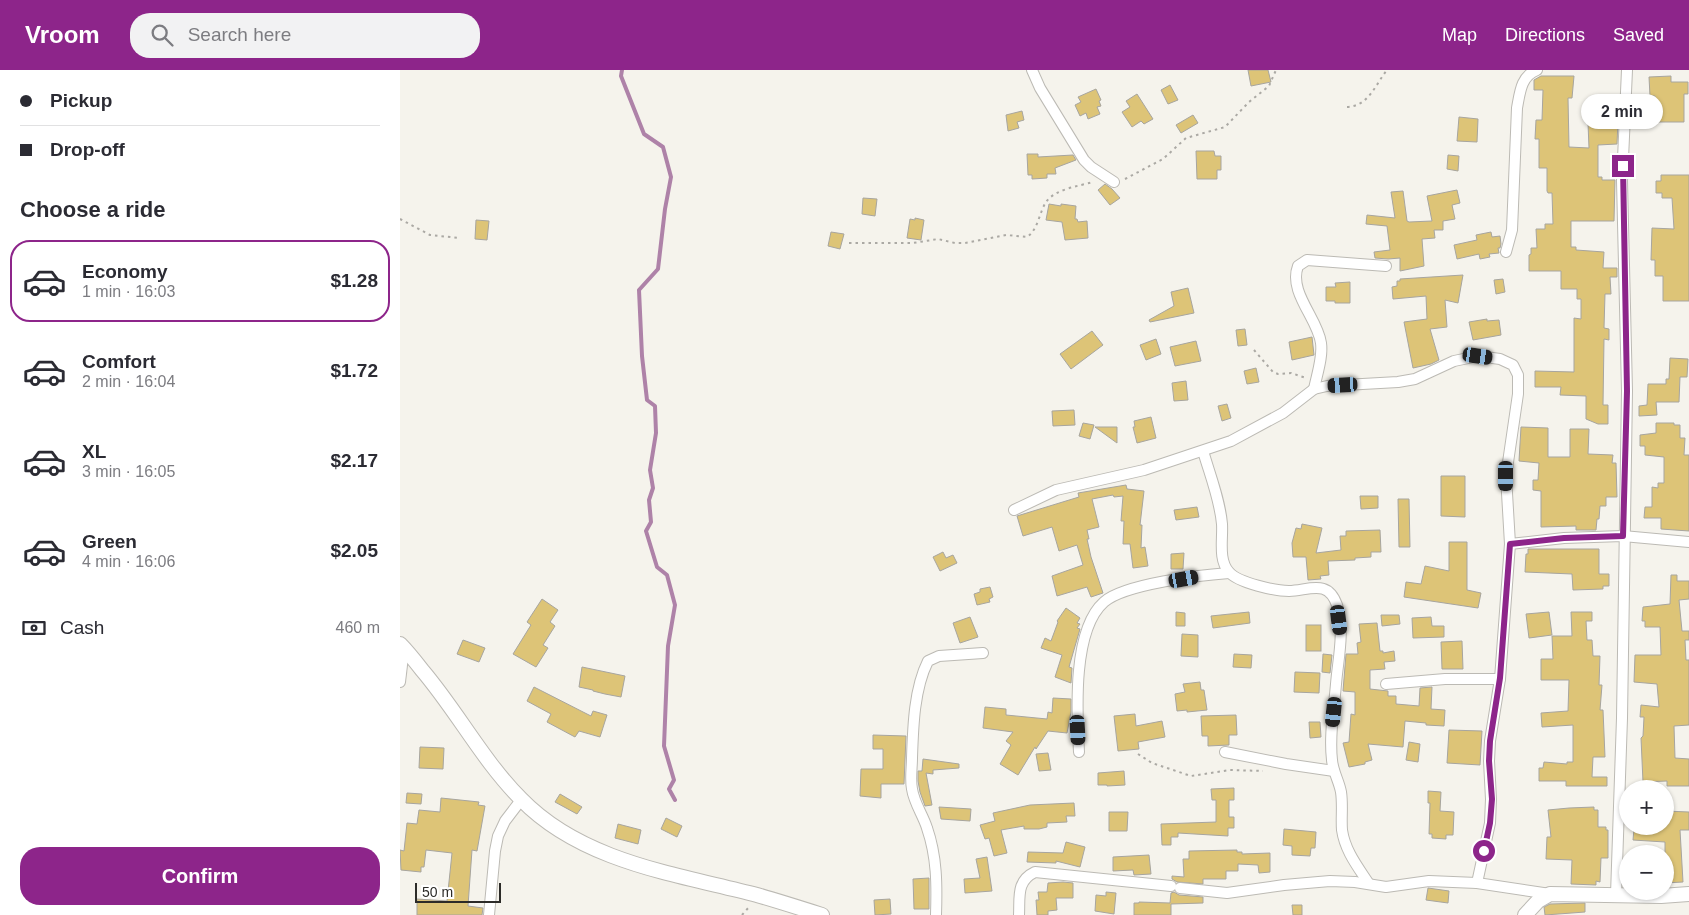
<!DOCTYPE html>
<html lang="en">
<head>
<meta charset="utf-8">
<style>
	body { margin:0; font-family:Arial,sans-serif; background:#f2f2f3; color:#2b2b33; height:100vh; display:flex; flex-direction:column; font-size:19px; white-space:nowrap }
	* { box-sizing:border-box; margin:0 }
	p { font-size:16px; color:#7c7c81 }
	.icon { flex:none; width:28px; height:28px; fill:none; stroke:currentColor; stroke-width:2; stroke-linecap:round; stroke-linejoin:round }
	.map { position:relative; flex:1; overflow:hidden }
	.drawer { display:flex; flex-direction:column; background:#fff; width:400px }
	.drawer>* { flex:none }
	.top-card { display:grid; align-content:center; height:110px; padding:0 20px; background:#fff }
	.controls { position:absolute; left:1219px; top:710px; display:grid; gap:10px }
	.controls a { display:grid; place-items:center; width:55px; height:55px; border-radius:50%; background:#fff; box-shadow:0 1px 4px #0004; font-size:25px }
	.scale { position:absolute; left:15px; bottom:12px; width:86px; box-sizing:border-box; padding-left:5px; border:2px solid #2c2b28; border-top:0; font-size:14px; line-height:18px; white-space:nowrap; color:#2c2b28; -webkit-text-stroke:4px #fff; paint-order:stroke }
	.end { position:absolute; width:22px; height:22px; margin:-11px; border:6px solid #8d258a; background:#fff; box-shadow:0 0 0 2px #fff }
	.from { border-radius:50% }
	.bubble { position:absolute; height:35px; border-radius:18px; background:#fff; box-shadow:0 1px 4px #0004; font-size:16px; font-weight:800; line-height:35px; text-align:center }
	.car { position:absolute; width:15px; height:30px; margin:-15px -8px; border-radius:6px; box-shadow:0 0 4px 1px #0007; background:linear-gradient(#222 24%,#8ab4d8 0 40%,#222 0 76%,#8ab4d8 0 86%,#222 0) }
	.top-card b { display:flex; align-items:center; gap:18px; height:48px; font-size:19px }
	.top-card b+b { border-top:1px solid #e1e1e2 }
	.top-card i { width:12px; height:12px; background:#2b2b33 }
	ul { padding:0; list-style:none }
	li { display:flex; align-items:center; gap:15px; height:82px; margin:0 10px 8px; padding:0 10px; border:2px solid transparent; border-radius:20px }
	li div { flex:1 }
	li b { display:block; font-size:19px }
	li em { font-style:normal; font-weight:800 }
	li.selected { border-color:#8d258a }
	li>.icon { width:45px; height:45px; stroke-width:1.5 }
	h2 { padding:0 20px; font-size:22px; line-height:60px }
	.pay { display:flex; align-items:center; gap:12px; height:55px; padding:0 20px; font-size:19px }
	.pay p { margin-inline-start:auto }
	.action { display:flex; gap:10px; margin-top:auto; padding:10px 20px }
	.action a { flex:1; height:58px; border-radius:20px; background:#8d258a; color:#fff; font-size:20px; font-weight:800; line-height:58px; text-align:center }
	header { display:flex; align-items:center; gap:30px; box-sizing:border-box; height:70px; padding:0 25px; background:#8d258a; color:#fff }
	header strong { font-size:24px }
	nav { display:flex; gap:28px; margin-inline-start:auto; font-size:18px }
	.search { width:350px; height:45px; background:#f2f2f3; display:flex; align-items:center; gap:12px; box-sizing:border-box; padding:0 18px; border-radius:20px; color:#7c7c81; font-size:19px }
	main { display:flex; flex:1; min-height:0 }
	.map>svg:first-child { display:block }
</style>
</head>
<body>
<header>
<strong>Vroom</strong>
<div class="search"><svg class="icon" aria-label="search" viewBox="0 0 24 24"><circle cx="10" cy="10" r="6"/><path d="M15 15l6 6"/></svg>Search here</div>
<nav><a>Map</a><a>Directions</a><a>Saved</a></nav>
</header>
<main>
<section class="drawer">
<div class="top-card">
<b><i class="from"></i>Pickup</b>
<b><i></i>Drop-off</b>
</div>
<h2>Choose a ride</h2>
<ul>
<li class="selected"><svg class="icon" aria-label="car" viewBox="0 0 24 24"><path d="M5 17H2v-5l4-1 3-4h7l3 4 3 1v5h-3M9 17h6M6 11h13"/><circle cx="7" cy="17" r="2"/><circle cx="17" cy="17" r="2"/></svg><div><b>Economy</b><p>1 min · 16:03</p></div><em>$1.28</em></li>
<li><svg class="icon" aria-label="car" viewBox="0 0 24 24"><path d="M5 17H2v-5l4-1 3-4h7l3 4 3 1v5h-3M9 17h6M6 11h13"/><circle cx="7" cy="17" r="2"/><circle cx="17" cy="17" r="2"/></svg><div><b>Comfort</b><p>2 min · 16:04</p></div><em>$1.72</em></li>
<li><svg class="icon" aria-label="car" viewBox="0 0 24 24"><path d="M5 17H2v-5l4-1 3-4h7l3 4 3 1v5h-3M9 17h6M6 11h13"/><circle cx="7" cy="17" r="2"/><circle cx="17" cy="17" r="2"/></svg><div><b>XL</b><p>3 min · 16:05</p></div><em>$2.17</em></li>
<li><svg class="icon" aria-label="car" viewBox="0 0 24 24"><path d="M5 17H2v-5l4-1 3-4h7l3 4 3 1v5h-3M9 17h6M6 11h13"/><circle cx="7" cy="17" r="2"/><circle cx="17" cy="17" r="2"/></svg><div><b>Green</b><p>4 min · 16:06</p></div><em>$2.05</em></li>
</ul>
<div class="pay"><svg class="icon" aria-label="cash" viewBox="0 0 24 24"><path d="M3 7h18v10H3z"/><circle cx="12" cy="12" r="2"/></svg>Cash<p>460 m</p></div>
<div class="action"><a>Confirm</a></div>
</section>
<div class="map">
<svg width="1289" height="845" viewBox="0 0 1289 845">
	<rect width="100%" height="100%" fill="#f5f3ec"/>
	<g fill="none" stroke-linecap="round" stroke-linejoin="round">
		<polyline stroke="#ae82a8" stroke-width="4" points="222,0 221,6 244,64 263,77 271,107 265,139 258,199 239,220 242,286 247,330 255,336 256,363 250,400 253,418 249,430 251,452 246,461 257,497 267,505 275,535 268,576 264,676 274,710 269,719 275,730"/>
	</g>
	<g fill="#ddc477" stroke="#a7a59f">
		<polygon points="848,0 868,0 871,12 851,16"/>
		<polygon points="1141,6 1174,6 1172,28 1168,28 1169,77 1189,78 1188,53 1218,51 1217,74 1198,75 1198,107 1202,107 1202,110 1215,110 1214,151 1171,151 1171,177 1176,177 1176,180 1204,182 1203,198 1217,198 1217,207 1210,207 1211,224 1205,224 1204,258 1209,259 1209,270 1204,269 1203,335 1208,335 1208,354 1198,354 1186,349 1186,326 1160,325 1161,317 1135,317 1135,301 1174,302 1174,248 1181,249 1181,229 1177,229 1177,219 1161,219 1161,201 1129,201 1129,185 1131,184 1131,178 1137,178 1136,159 1145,159 1145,154 1153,154 1152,123 1148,123 1147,121 1147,98 1139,98 1139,69 1135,69 1136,50 1142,50 1143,20 1134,20 1134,10"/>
		<polygon points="1271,6 1271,12 1288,12 1288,24 1284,24 1284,52 1256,52 1255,26 1250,26 1249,7"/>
		<polygon points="770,15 778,30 768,34 761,20"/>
		<polygon points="696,19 701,30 699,31 701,36 697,37 700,44 688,49 686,43 680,46 675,35 681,32 678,27"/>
		<polygon points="737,24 753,49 744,54 741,51 732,57 722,42 730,37 726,31"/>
		<polygon points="622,41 624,50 617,52 619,58 608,61 606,45"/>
		<polygon points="793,45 798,53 781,63 776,55"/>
		<polygon points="1059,47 1078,49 1077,72 1057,71"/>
		<polygon points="796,81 814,81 815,86 821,86 821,100 817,100 817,109 797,109"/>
		<polygon points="627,84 638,84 638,87 673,85 676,90 655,98 656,104 647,104 647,108 632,109 632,105 628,105"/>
		<polygon points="1048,85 1059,86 1058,101 1047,99"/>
		<polygon points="1261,105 1289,105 1289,231 1263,231 1263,206 1255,206 1255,190 1251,190 1252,158 1274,159 1272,128 1262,128 1262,123 1256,123 1256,111 1261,111"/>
		<polygon points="705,114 712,119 720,128 710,135 698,120"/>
		<polygon points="1057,120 1060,133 1052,135 1055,149 1043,151 1043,160 1034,160 1035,168 1022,169 1024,196 1000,201 1000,188 988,189 975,188 974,182 990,180 987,156 966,154 967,145 995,148 991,122 1003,121 1007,151 1009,152 1032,151 1027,126"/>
		<polygon points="463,128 477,129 475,146 462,144"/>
		<polygon points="649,134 661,136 661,134 676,136 675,149 677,149 678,152 687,151 688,168 665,170 662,152 646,150"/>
		<polygon points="515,148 524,150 521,170 507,168 510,149 515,150"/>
		<polygon points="76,150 89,151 87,170 75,169"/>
		<polygon points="431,162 444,164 440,179 428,176"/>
		<polygon points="1091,162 1092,167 1100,166 1101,174 1100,178 1098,178 1099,183 1089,184 1090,187 1080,189 1079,184 1057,189 1054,175 1077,170 1076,165"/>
		<polygon points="1063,205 1058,233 1045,230 1047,257 1030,259 1039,290 1031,294 1013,298 1004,252 1027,249 1026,226 993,229 992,217 997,216 997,211 1000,211 1000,209"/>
		<polygon points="1103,209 1105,222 1096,224 1094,210"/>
		<polygon points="950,212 950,233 935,233 935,231 926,231 926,217 936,217 935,213"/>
		<polygon points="788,218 794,243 750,252 749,250 774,236 771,222"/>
		<polygon points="1087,249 1087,251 1099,250 1101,265 1073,270 1069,252"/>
		<polygon points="845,259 847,275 838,276 836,260"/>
		<polygon points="692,261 703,275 671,299 660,284"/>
		<polygon points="912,267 914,285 892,290 889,272"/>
		<polygon points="756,269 761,284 746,290 740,275"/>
		<polygon points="796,271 801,291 775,296 770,277"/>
		<polygon points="1270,288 1288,289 1287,307 1280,307 1279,332 1256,332 1257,345 1239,346 1239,336 1247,335 1248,314 1266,314 1266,309 1269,309"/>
		<polygon points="856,298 859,312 847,314 844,301"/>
		<polygon points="786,311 788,330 774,331 772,313"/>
		<polygon points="827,334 831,348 822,351 818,336"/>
		<polygon points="674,340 675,355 653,356 652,341"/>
		<polygon points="751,347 756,368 737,373 733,357 735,357 734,351"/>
		<polygon points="683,353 694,355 690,369 679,366"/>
		<polygon points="1256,353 1274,353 1274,355 1280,355 1280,368 1285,368 1284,385 1289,385 1289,461 1261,459 1261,448 1244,448 1245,437 1252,437 1252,417 1258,418 1258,413 1264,413 1264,387 1245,385 1245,376 1240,376 1240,365 1256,363"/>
		<polygon points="695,357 717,357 717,373"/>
		<polygon points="1121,357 1148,358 1148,387 1170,387 1170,359 1189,359 1188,384 1213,385 1212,393 1216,393 1217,427 1206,427 1206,436 1200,436 1199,449 1197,449 1196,460 1176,460 1176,456 1141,457 1141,421 1133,420 1133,410 1138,410 1139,393 1119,391"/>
		<polygon points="1041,406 1065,406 1065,447 1041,446"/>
		<polygon points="726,415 727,419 744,421 740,455 742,455 741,478 745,477 748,496 733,498 730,474 723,474 724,451 721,451 723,426 714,427 713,425 692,429 699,457 687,460 689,469 687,469 691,487 703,523 691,527 687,517 657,526 652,506 683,495 677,475 659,481 652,457 623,466 617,446 679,427 678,423"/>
		<polygon points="960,426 978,426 978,438 961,439"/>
		<polygon points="998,429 1009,429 1010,477 999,477"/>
		<polygon points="797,437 799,447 776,450 774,440"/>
		<polygon points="902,454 922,458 916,483 941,480 940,466 946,466 946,461 980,460 981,482 971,482 971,487 955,488 955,490 928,491 929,505 920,506 921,509 908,510 906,487 893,487 892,473 896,458 901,459"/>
		<polygon points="1049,472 1067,472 1067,520 1081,523 1078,538 1004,527 1006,512 1021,514 1025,496 1049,501"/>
		<polygon points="1128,479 1199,479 1199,504 1209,504 1209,516 1203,516 1203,519 1173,520 1172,504 1125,502 1126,484 1128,484"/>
		<polygon points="543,482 546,488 553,485 557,493 540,501 533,487"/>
		<polygon points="784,483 783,499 771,499 771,484"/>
		<polygon points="1271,505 1277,505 1277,511 1289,511 1289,529 1279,530 1282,561 1289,561 1289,570 1285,570 1286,590 1289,590 1289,655 1274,656 1275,688 1289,689 1289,716 1267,716 1267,711 1243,712 1241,668 1243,666 1244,647 1240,647 1241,635 1259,637 1257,614 1234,612 1235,585 1261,585 1260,557 1245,557 1245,551 1242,551 1243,537 1270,534"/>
		<polygon points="590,517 593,527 589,529 590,532 577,535 574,524 580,522 580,519"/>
		<polygon points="142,529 158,540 150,552 155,556 143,575 148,578 136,597 113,584 131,555 127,552"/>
		<polygon points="666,538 680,548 677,553 680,554 677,558 680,559 669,597 672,598 671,613 655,607 662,585 641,578 645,568 651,571 658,552 657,551"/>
		<polygon points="776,542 785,543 785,556 776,556"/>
		<polygon points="849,542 850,553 813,558 811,546"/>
		<polygon points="1149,542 1152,565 1129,568 1126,544"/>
		<polygon points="1171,542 1192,542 1192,551 1186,551 1187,570 1192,570 1193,586 1200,586 1199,615 1202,615 1200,640 1203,640 1205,687 1193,687 1192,707 1207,707 1207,716 1166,716 1166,711 1139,711 1139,698 1143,698 1144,692 1167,694 1167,692 1173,692 1173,655 1142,657 1141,643 1168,641 1169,610 1141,610 1141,589 1153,589 1152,566 1172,566"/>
		<polygon points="981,545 999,545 1000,554 982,556"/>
		<polygon points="570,547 578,567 560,573 553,553"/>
		<polygon points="1031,547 1032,556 1044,556 1044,567 1013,568 1012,548"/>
		<polygon points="977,553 980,581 983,581 983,583 994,581 995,591 984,592 985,599 970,600 970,619 988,621 988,626 996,626 996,634 1019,636 1020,618 1032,617 1031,639 1045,640 1044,656 1026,655 1026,653 1005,651 1003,677 968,674 972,690 965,692 965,694 949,697 943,673 949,672 951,644 955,645 955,622 943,621 946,584 958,584 957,573 961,572 959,554"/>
		<rect x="906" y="555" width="15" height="26"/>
		<polygon points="782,564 798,565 798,587 781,586"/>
		<polygon points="63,570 85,578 79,592 57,584"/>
		<polygon points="1062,571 1063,599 1042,599 1041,572"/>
		<polygon points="834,584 852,585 851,598 833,597"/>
		<polygon points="923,584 932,585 930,603 922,602"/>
		<polygon points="182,597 225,606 221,627 205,624 193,621 193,620 179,617"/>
		<polygon points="895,602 920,603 919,623 894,622"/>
		<polygon points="800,612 801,620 804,620 807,640 787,642 787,640 777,641 775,624 785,622 783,614"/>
		<polygon points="134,617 187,644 191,646 193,641 207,645 200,667 179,661 175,667 147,652 151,644 127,631"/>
		<polygon points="653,628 671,629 671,642 667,663 648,661 636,679 635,677 618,705 600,694 611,675 606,671 613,662 583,658 585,637 606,639 606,645 647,649 648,642 652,643"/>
		<polygon points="735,644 736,656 762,651 765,667 738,672 739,679 718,681 714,646"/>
		<polygon points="836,645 837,665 829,665 829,675 808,676 808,666 802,666 801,646"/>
		<polygon points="909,652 920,652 921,667 910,668"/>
		<polygon points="1049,660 1082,661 1080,695 1047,693"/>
		<polygon points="473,665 506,666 504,714 481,714 481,728 460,726 461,699 483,699 483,679 473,679"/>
		<polygon points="1009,672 1020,674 1018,692 1006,690"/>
		<polygon points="20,677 44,678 43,699 19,698"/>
		<polygon points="648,683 651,700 639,701 636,684"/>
		<polygon points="523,689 559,694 559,698 533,700 533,704 526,703 532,735 525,736 520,722 518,711 518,701 522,701"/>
		<polygon points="724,701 725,715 707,716 707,715 698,715 698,703"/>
		<polygon points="834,718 834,730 829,730 829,747 834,747 834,758 828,758 828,766 778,763 778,767 771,767 771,775 762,775 761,754 816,752 816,730 812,730 811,719"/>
		<polygon points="1028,721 1041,722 1040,741 1054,742 1053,765 1046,765 1046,769 1032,768 1032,764 1029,764 1030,733 1028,733"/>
		<polygon points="7,723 22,724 21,734 6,733"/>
		<polygon points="160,724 182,737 177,744 155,732"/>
		<polygon points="41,728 79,732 78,735 85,736 77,781 72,780 68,836 83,838 82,845 17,845 17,829 47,831 52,783 26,780 24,797 21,797 21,802 1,800 0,780 4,781 7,753 17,754 19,740 40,742"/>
		<polygon points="674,733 675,746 666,746 667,752 647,753 647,757 639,759 624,759 624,756 601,760 607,783 594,786 589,768 585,769 580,755 595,751 593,743 630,735"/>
		<polygon points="539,737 571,739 570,751 541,749"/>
		<polygon points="1194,737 1194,740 1198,740 1198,757 1206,757 1206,760 1208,760 1208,788 1201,788 1200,812 1196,811 1196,815 1171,814 1172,790 1146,789 1147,767 1151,767 1148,740 1169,738"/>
		<polygon points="1265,741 1289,742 1289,760 1280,760 1283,812 1265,813 1265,772 1233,770 1234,759 1239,759 1239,756 1265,756"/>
		<polygon points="709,742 728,742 727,761 709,761"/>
		<polygon points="266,748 282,756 277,767 261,759"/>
		<polygon points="218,754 241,760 238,774 215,768"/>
		<polygon points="884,759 916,762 915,778 911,778 910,786 892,785 892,776 883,775"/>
		<polygon points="666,772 685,777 680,797 656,791 656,793 627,792 628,782 663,783"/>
		<polygon points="837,780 837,782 842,782 842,784 870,783 870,802 859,803 858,795 838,794 838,801 826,801 826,809 803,809 803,814 777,812 772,809 772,806 784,807 783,789 789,789 789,781"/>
		<polygon points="749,785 751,804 734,805 733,800 713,801 713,787"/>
		<polygon points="587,787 592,821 565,823 564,809 580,808 576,789"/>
		<polygon points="529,808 529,839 514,839 513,809"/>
		<polygon points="663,812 673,813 673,828 656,828 657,840 648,841 648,845 637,845 636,830 639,830 638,822 647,822 648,813"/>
		<polygon points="1028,818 1049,821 1048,833 1026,830"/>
		<polygon points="706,822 716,823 714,844 695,841 696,825 706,826"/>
		<polygon points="774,822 779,825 803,827 803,833 771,834 771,845 734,845 734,833 739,833 739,832 770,833 771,823"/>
		<polygon points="490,829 491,844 475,845 474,830"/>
		<polygon points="1185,833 1185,842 1145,845 1144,837 1150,834"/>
		<polygon points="892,835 902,835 902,845 893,845"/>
	</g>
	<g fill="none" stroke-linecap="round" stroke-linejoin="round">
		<defs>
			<g id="street">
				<polyline points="632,0 640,18 684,90 691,97 714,112"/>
				<path d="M 1106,182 L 1112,160 L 1117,38 C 1120,22 1121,6 1137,0"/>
				<path d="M 914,319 C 917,304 923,287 921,273 C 918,249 888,222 898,196 L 907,190 L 986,196"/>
				<path d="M 803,381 C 810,405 820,430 822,454 C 823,469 818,490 829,502 C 838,513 876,521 889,521 C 910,520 928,509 937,535 C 945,561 938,589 936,614 C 934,639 929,665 932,690 C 933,702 939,711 941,722 C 943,735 941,748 942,760 C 945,781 958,797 969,814"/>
				<polyline points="614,440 656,420 744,400 831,371 883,343 914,319 927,316 998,312 1015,309 1054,291 1078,286 1100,289 1113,295 1118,305 1118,324 1106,406 1110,474 1100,609 1090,671 1089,691 1091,729 1090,753 1077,813"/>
				<polyline points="1110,474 1164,468 1223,466 1289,472"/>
				<polyline points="0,612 4,578"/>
				<polyline points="986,614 1045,609 1100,609"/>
				<path d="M 679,682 C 677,643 672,560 704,532 C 724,514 801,505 829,503"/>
				<polyline points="825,682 886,694 934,701"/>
				<polyline points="780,818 827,823 884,815 930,811 955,812 986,817 1029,811 1077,813 1150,824"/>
				<polyline points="1216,825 1222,648 1227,321 1222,111 1227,0"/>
				<polyline points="89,845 95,781 98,766 105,751 121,730"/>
				<path d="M 536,845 C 537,815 537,787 527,758 C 523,745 514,733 512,719 C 510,709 512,698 512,688 C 513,657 514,619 528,591 L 539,586 L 583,583"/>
				<path d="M 619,845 C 620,827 616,811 635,802 L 771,816"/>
			</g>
			<g id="secondary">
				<path d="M 0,574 C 8,582 15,591 22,600 C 57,641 83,691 121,729 C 182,792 276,804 357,825 C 378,831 400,838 422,845"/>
				<polyline points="1125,845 1138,831 1150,824 1261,826 1289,824"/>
			</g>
		</defs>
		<use href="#street" stroke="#bcbab4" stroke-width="12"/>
		<use href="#secondary" stroke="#bcbab4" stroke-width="16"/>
		<g stroke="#aba9a4" stroke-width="2" stroke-dasharray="2.5 4" stroke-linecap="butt">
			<path d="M 947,37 C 969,36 975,15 987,0"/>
			<polyline points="725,109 763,89 786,68 825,57 849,32 869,16 876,0"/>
			<polyline points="0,149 30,165 59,168"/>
			<path d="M 449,173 L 513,173 L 538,169 L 555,173 L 565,173 L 606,165 L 627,167 C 638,160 639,143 646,132 C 655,119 679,116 693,112"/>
			<polyline points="854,280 873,302 878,304 891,303 906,308"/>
			<polyline points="738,684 752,693 791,706 830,700 863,701"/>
			<polyline points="342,845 349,837"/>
		</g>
		<use href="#street" stroke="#fff" stroke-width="10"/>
		<use href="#secondary" stroke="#fff" stroke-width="14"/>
	</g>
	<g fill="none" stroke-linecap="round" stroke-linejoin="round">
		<polyline stroke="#8d258a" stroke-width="6" points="1084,781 1090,753 1092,729 1089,691 1090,671 1100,608 1110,474 1164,468 1223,466 1227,321 1223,96"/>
	</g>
</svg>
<div class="controls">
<a>+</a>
<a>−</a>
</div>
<div class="scale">50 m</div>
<i class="end from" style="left:1084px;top:781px"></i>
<i class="end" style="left:1223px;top:96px"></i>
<div class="bubble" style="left:1181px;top:24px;width:82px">2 min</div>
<i class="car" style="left:1078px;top:286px;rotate:98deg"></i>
<i class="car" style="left:943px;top:315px;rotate:267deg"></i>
<i class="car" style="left:1106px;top:406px;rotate:180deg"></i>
<i class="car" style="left:784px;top:509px;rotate:80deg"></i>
<i class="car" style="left:939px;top:550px;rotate:173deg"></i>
<i class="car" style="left:934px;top:642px;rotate:186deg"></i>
<i class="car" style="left:678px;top:660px;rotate:177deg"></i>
</div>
</main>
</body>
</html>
